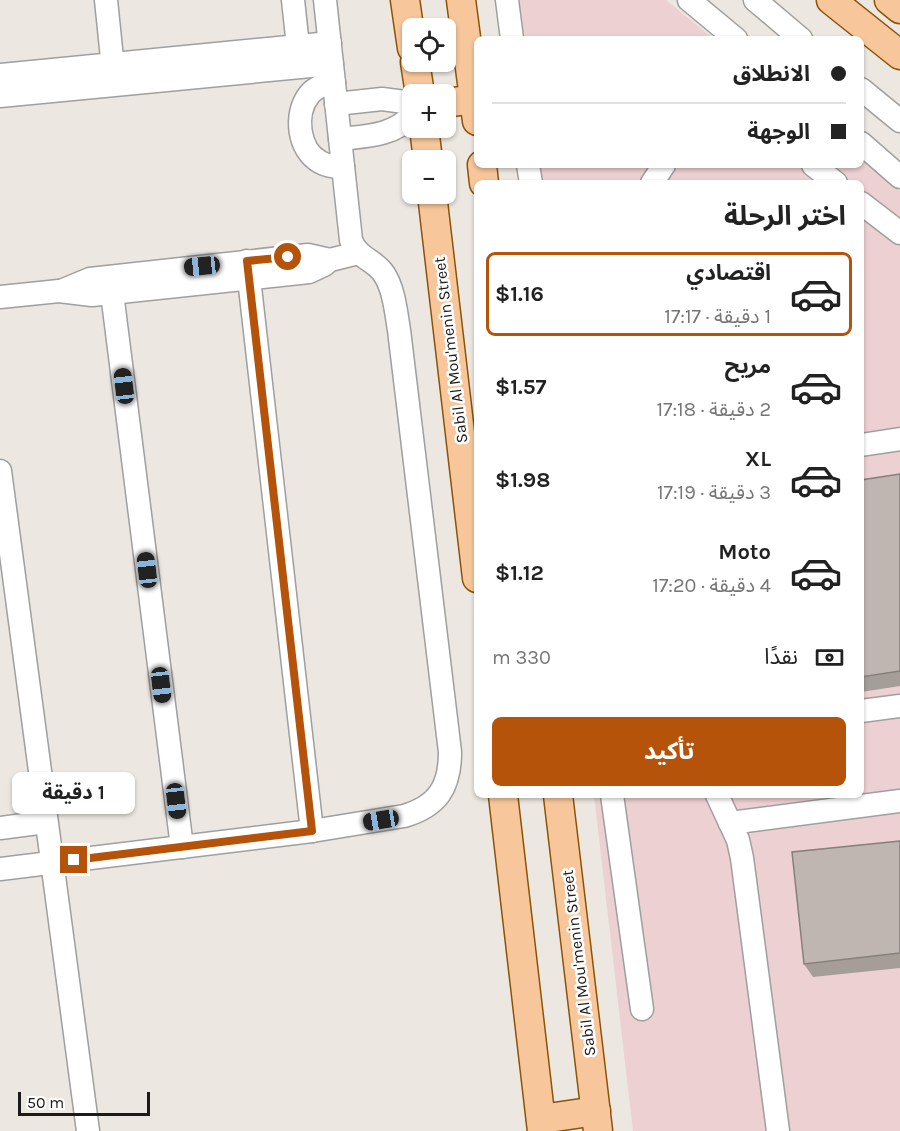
<!DOCTYPE html>
<html lang="ar">
<head>
<meta charset="utf-8">
<style>
	body { margin:0; font-family:Karla,"Noto Sans Arabic",sans-serif; background:#f6f6f6; color:#222; direction:rtl; height:100vh; display:flex; flex-direction:column; font-size:22px; white-space:nowrap }
	* { box-sizing:border-box; margin:0 }
	p { font-size:20px; color:#767676 }
	.icon { flex:none; width:33px; height:33px; fill:none; stroke:currentColor; stroke-width:2; stroke-linecap:round; stroke-linejoin:round }
	.map { position:relative; flex:1; overflow:hidden; direction:ltr }
	.drawer { position:absolute; left:474px; top:180px; width:390px; height:618px; display:flex; flex-direction:column; background:#fff; border-radius:9px; box-shadow:0 2px 4px #0004; direction:rtl }
	.drawer>* { flex:none }
	.top-card { position:absolute; left:474px; top:36px; width:390px; height:132px; border-radius:9px; box-shadow:0 2px 4px #0004; direction:rtl; display:grid; align-content:center; height:132px; padding:0 18px; background:#fff }
	.tools { position:absolute; left:402px; top:18px; display:grid; gap:12px }
	.tools a { display:grid; place-items:center; width:54px; height:54px; border-radius:9px; background:#fff; box-shadow:0 2px 4px #0004; font-size:30px }
	.scale { position:absolute; left:18px; bottom:15px; width:132px; box-sizing:border-box; padding-left:6px; border:3px solid #1b1b1b; border-top:0; font-size:16px; line-height:21px; white-space:nowrap; color:#1b1b1b; -webkit-text-stroke:4px #fff; paint-order:stroke }
	.end { position:absolute; width:27px; height:27px; margin:-14px; border:8px solid #b45309; background:#fff; box-shadow:0 0 0 3px #fff }
	.from { border-radius:50% }
	.bubble { position:absolute; height:42px; border-radius:9px; background:#fff; box-shadow:0 2px 4px #0004; font-size:20px; font-weight:700; line-height:42px; text-align:center; direction:rtl }
	.car { position:absolute; width:18px; height:36px; margin:-18px -9px; border-radius:8px; box-shadow:0 0 4px 2px #0007; background:linear-gradient(#222 24%,#8ab4d8 0 40%,#222 0 76%,#8ab4d8 0 86%,#222 0) }
	.top-card b { display:flex; align-items:center; gap:21px; height:57px; font-size:22px }
	.top-card b+b { border-top:2px solid #e0e0e0 }
	.top-card i { width:15px; height:15px; background:#222 }
	ul { padding:0; list-style:none }
	li { display:flex; align-items:center; gap:18px; height:84px; margin:0 12px 9px; padding:0 6px; border:3px solid transparent; border-radius:9px }
	li div { flex:1 }
	li b { display:block; font-size:22px }
	li em { font-style:normal; font-weight:700 }
	li.active { border-color:#b45309 }
	li>.icon { width:54px; height:54px; stroke-width:1.5 }
	h2 { padding:0 18px; font-size:27px; line-height:72px }
	.pay { display:flex; align-items:center; gap:15px; height:66px; padding:0 18px; font-size:22px }
	.pay p { margin-inline-start:auto }
	.cta { display:flex; gap:12px; margin-top:auto; padding:12px 18px }
	.cta a { flex:1; height:69px; border-radius:9px; background:#b45309; color:#fff; font-size:24px; font-weight:700; line-height:69px; text-align:center }
	.map>svg:first-child { display:block }
</style>
</head>
<body>
<div class="map">
<svg width="900" height="1131" viewBox="0 0 900 1131">
	<rect width="100%" height="100%" fill="#ece7e1"/>
	<g fill="#edd0d1">
		<polygon points="502,0 666,0 714,39 506,39"/>
		<polygon points="861,159 900,191 900,1131 633,1131 594,795 861,795 861,183 523,183 521,165 861,165"/>
	</g>
	<g fill="none" stroke-linecap="round" stroke-linejoin="round">
		<defs>
			<g id="minor">
				<polyline points="106,0 114,78"/>
				<polyline points="293,0 298,46"/>
				<polyline points="507,0 512,39"/>
				<polyline points="689,0 736,39"/>
				<polyline points="755,0 801,39"/>
				<polyline points="0,75 330,43"/>
				<path d="M 334,82 C 325,84 315,87 309,95 C 294,114 298,150 320,162 C 327,166 335,167 343,167"/>
				<polyline points="861,89 900,121"/>
				<polyline points="0,96 332,64"/>
				<polyline points="336,104 382,99 412,103"/>
				<path d="M 340,139 C 366,136 394,136 412,115"/>
				<polyline points="861,143 900,177"/>
				<polyline points="528,165 531,183"/>
				<polyline points="813,165 836,183"/>
				<polyline points="652,183 664,165"/>
				<polyline points="861,203 900,233"/>
				<polyline points="247,261 312,831"/>
				<polyline points="61,291 90,279 308,255 330,260"/>
				<polyline points="112,293 182,847"/>
				<polyline points="0,297 59,291 92,295 309,272 324,265 330,260 358,253"/>
				<polyline points="861,445 900,439"/>
				<polyline points="0,471 88,1131"/>
				<polyline points="861,711 900,706"/>
				<polyline points="612,795 642,1009"/>
				<polyline points="717,795 738,840 742,858 778,1131"/>
				<polyline points="730,823 900,801"/>
				<polyline points="0,828 46,822"/>
				<path d="M 0,869 L 312,831 L 404,816 C 438,806 450,787 450,752 L 399,330 C 396,312 394,289 384,274 C 374,259 358,259 351,240 L 325,0"/>
			</g>
			<g id="major">
				<polyline points="405,0 412,48"/>
				<polyline points="461,0 477,121"/>
				<polyline points="831,0 900,55"/>
				<polyline points="889,0 900,9"/>
				<polyline points="415,62 420,94"/>
				<polyline points="446,103 474,99"/>
				<polyline points="424,128 428,160"/>
				<polyline points="482,165 484,183"/>
				<polyline points="432,194 477,578"/>
				<polyline points="503,795 542,1131"/>
				<polyline points="558,795 598,1131"/>
				<polyline points="541,1119 596,1111"/>
			</g>
		</defs>
		<use href="#minor" stroke="#9f9f9f" stroke-width="25"/>
		<use href="#major" stroke="#8b5407" stroke-width="31"/>
		<use href="#minor" stroke="#fff" stroke-width="22"/>
		<use href="#major" stroke="#f7c79b" stroke-width="28"/>
	</g>
	<g fill="#a59d98">
		<polygon points="900,474 900,686 861,692 861,480"/>
		<polygon points="900,841 900,968 813,977 804,964"/>
	</g>
	<g fill="#c0b6b1" stroke="#867f7c" stroke-width="1.5">
		<polygon points="900,474 900,671 861,677 861,480"/>
		<polygon points="900,841 900,953 804,964 792,852"/>
	</g>
	<g fill="none" stroke-linecap="round" stroke-linejoin="round">
		<polyline stroke="#b45309" stroke-width="8" points="74,860 312,831 247,261 288,257"/>
	</g>
	<g text-anchor="middle" stroke-width="5" stroke-linejoin="round" paint-order="stroke">
		<g font-size="16" fill="#1b1b1b" stroke="#fff">
			<text transform="translate(450 350) rotate(-97)" y="6">Sabil Al Mou'menin Street</text>
			<text transform="translate(578 963) rotate(-97)" y="6">Sabil Al Mou'menin Street</text>
		</g>
	</g>
</svg>
<div class="tools">
<a><svg class="icon" aria-label="locate" viewBox="0 0 24 24"><circle cx="12" cy="12" r="6"/><path d="M12 2v4M12 18v4M2 12h4M18 12h4"/></svg></a>
<a>+</a>
<a>−</a>
</div>
<div class="scale">50 m</div>
<i class="end from" style="left:288px;top:257px"></i>
<i class="end" style="left:74px;top:860px"></i>
<div class="bubble" style="left:12px;top:772px;width:123px">1 دقيقة</div>
<i class="car" style="left:202px;top:266px;rotate:264deg"></i>
<i class="car" style="left:124px;top:386px;rotate:353deg"></i>
<i class="car" style="left:147px;top:570px;rotate:353deg"></i>
<i class="car" style="left:161px;top:685px;rotate:173deg"></i>
<i class="car" style="left:176px;top:801px;rotate:173deg"></i>
<i class="car" style="left:381px;top:820px;rotate:261deg"></i>
<div class="top-card">
<b><i class="from"></i>الانطلاق</b>
<b><i></i>الوجهة</b>
</div>
<section class="drawer">
<h2>اختر الرحلة</h2>
<ul>
<li class="active"><svg class="icon" aria-label="car" viewBox="0 0 24 24"><path d="M5 17H2v-5l4-1 3-4h7l3 4 3 1v5h-3M9 17h6M6 11h13"/><circle cx="7" cy="17" r="2"/><circle cx="17" cy="17" r="2"/></svg><div><b>اقتصادي</b><p>1 دقيقة · 17:17</p></div><em>$1.16</em></li>
<li><svg class="icon" aria-label="car" viewBox="0 0 24 24"><path d="M5 17H2v-5l4-1 3-4h7l3 4 3 1v5h-3M9 17h6M6 11h13"/><circle cx="7" cy="17" r="2"/><circle cx="17" cy="17" r="2"/></svg><div><b>مريح</b><p>2 دقيقة · 17:18</p></div><em>$1.57</em></li>
<li><svg class="icon" aria-label="car" viewBox="0 0 24 24"><path d="M5 17H2v-5l4-1 3-4h7l3 4 3 1v5h-3M9 17h6M6 11h13"/><circle cx="7" cy="17" r="2"/><circle cx="17" cy="17" r="2"/></svg><div><b>XL</b><p>3 دقيقة · 17:19</p></div><em>$1.98</em></li>
<li><svg class="icon" aria-label="car" viewBox="0 0 24 24"><path d="M5 17H2v-5l4-1 3-4h7l3 4 3 1v5h-3M9 17h6M6 11h13"/><circle cx="7" cy="17" r="2"/><circle cx="17" cy="17" r="2"/></svg><div><b>Moto</b><p>4 دقيقة · 17:20</p></div><em>$1.12</em></li>
</ul>
<div class="pay"><svg class="icon" aria-label="cash" viewBox="0 0 24 24"><path d="M3 7h18v10H3z"/><circle cx="12" cy="12" r="2"/></svg>نقدًا<p>330 m</p></div>
<div class="cta"><a>تأكيد</a></div>
</section>
</div>
</body>
</html>
